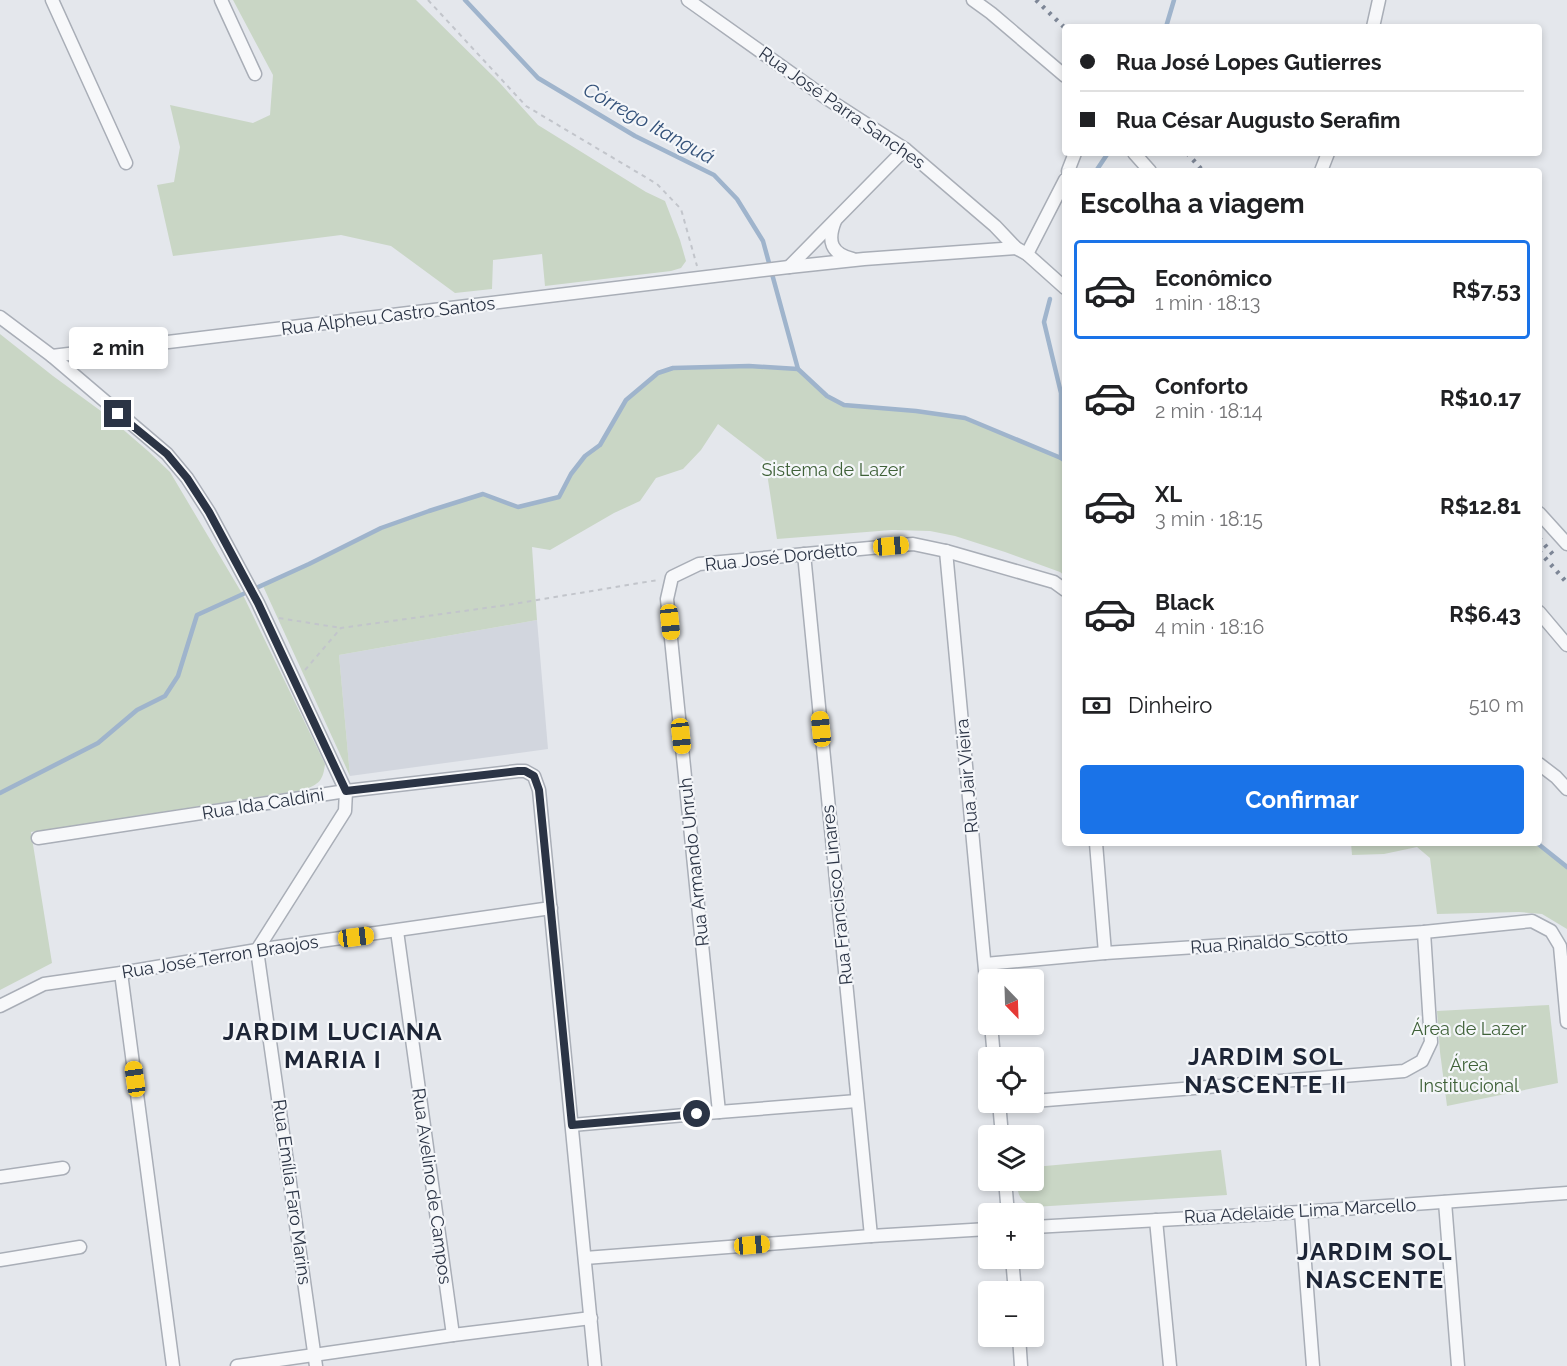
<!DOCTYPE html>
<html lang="pt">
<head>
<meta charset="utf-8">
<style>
	body { margin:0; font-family:Raleway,sans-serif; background:#f6f6f6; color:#202124; height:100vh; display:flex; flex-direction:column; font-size:22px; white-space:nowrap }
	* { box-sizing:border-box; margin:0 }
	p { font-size:20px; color:#757577 }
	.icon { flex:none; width:33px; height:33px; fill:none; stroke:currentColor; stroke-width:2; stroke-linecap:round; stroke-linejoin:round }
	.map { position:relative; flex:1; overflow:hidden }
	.drawer { position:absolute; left:1062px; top:168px; width:480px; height:678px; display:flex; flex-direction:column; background:#fff; border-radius:6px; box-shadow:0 3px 9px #0003 }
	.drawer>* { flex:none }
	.guide { position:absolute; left:1062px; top:24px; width:480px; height:132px; border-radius:6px; box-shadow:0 3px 9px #0003; display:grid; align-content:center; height:132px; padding:0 18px; background:#fff }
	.needle { width:39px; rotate:157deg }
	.tools { position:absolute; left:978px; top:969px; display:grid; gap:12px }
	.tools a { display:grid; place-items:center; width:66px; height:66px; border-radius:6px; background:#fff; box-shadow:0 3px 9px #0003; font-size:30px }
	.end { position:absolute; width:27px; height:27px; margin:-14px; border:8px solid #2b3445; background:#fff; box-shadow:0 0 0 3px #fff }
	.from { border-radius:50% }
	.bubble { position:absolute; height:42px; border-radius:6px; background:#fff; box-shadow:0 3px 9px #0003; font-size:20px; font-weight:700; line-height:42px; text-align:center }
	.car { position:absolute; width:18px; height:36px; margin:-18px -9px; border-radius:8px; box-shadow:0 0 4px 2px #0007; background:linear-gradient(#f5c518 24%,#345 0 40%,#f5c518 0 76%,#345 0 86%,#f5c518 0) }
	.guide b { display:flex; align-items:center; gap:21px; height:57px; font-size:22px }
	.guide b+b { border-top:2px solid #e0e0e0 }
	.guide i { width:15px; height:15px; background:#202124 }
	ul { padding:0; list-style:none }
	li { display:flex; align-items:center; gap:18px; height:99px; margin:0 12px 9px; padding:0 6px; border:3px solid transparent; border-radius:6px }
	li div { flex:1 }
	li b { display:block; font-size:22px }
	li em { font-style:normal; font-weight:700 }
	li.current { border-color:#1a73e8 }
	li>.icon { width:54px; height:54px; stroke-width:1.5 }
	h2 { padding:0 18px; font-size:27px; line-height:72px }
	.pay { display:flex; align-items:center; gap:15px; height:66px; padding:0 18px; font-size:22px }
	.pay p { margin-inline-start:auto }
	.primary-button { display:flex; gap:12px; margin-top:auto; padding:12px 18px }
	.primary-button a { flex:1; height:69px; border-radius:6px; background:#1a73e8; color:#fff; font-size:24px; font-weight:700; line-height:69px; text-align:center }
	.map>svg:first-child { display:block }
</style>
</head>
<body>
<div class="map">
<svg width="1567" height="1366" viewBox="0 0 1567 1366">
	<rect width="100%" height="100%" fill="#e4e7ec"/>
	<polygon fill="#d2d6de" points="537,620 548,749 350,776 339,655"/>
	<g fill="#c9d6c5">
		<polygon points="233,0 416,0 499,82 538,125 646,192 665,201 680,240 686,261 681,268 671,271 545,286 542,254 493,260 492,289 455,293 391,246 341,235 173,256 157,185 174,182 180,147 170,105 253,123 270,115 273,75"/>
		<path d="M 0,334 L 53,376 L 105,414 L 148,451 L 170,472 L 243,595 L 325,764 C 323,781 319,784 304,790 L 31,832 L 52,963 L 0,990 Z"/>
		<polygon points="749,366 798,369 827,396 844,405 916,411 965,418 1061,458 1065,461 1065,576 1060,572 1005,552 955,536 930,531 892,530 777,539 765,460 718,424 701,450 683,469 656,478 640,501 614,513 550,550 532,547 537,620 339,655 350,776 263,586 381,528 483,494 518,507 559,497 571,474 585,456 600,445 626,400 658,373 675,368"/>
		<polygon points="1351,843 1537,843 1567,867 1567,929 1542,914 1519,912 1437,914 1430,858 1417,847 1384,854 1352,855"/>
		<polygon points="1549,1005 1558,1083 1447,1106 1440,1052 1437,1011"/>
		<path d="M 1221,1150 L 1227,1195 L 1034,1207 C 1019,1200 1018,1196 1017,1181 L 1034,1180 L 1034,1167 Z"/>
	</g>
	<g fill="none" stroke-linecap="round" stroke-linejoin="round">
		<g stroke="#9fb4cc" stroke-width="4.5">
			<polyline points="465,0 538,78 635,136 714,175 737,199 763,241 798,369 827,396 844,405 916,411 965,418 1061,458 1065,461"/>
			<polyline points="1166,27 1174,0"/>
			<polyline points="1096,171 1108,153"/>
			<polyline points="1050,299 1044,322 1061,393 1061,458"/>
			<polyline points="0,793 98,743 137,710 165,696 178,676 197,615 309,564 381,528 429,511 483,494 518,507 559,497 571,474 585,456 600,445 626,400 658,373 673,368 749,366 798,369"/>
			<polyline points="1537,843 1567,867"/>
		</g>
		<defs>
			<g id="street">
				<polyline points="52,0 126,163"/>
				<polyline points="221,0 255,74"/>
				<polyline points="688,0 826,98 905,149 995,226 1016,248 1027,254 1065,288"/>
				<polyline points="973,0 991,13 1065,76"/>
				<polyline points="1373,27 1379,0"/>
				<polyline points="1134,153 1150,171"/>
				<polyline points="1068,171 1075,153"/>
				<polyline points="1321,171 1328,153"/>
				<path d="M 835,221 C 827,241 831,254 853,259"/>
				<polyline points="1027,254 1065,180"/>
				<polyline points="789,267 905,149"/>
				<polyline points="0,317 52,356 167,454 187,478 209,512 258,603 346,791 345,811 257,950 316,1366"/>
				<polyline points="52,356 789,267 864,259 1016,248"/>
				<polyline points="1539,513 1567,544"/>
				<polyline points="946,551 988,1002"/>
				<polyline points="804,554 871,1236"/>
				<polyline points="1539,612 1567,645"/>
				<polyline points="1539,764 1556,777 1567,789"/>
				<polyline points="38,838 346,791 518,771 525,771 534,776 539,790 595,1366"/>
				<polyline points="1096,843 1105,953"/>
				<polyline points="397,931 453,1335"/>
				<polyline points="985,964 1105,953 1424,932 1532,921 1551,931 1560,946 1567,1022"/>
				<polyline points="121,973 173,1366"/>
				<polyline points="0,1006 44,984 121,973 257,950 551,908"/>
				<polyline points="991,1024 994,1058"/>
				<polyline points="1034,1101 1404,1071 1422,1061 1431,1042 1424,932"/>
				<polyline points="999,1102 1002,1136"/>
				<polyline points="999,1104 1015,1102"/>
				<polyline points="719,1112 667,599 672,577 699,564 913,544 946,551 1054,582 1065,590"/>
				<polyline points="572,1125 719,1112 857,1101"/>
				<polyline points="0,1177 63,1168"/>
				<polyline points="1005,1180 1008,1214"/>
				<polyline points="1445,1202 1458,1366"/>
				<polyline points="1301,1212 1313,1366"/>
				<polyline points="1156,1220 1170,1366"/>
				<polyline points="1034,1227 1301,1212 1567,1193"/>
				<polyline points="585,1258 871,1236 988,1229"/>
				<polyline points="1012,1258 1015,1292"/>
				<polyline points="0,1260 80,1247"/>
				<polyline points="1019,1336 1021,1366"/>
				<polyline points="237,1366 453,1335 591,1318"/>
			</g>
		</defs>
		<use href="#street" stroke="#a9aeb7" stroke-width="15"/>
		<g stroke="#c2c5cb" stroke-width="2" stroke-dasharray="4.5 4.5" stroke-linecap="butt">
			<polyline points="428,0 526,106 657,184 681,209 697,266"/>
			<polyline points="279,618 341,628"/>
			<polyline points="305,670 341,628 507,605 658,580"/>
		</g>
		<use href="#street" stroke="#f7f8fa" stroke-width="12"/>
		<g stroke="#7d8696" stroke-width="4.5" stroke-dasharray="3 6" stroke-linecap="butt">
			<polyline points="1036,0 1065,28"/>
			<polyline points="1187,153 1203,171"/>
			<polyline points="1539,538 1555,557"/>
			<polyline points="1539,551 1567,583"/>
		</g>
	</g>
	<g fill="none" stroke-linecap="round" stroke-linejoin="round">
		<polyline stroke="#2b3445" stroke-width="8" points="118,414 167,454 187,478 209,512 258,603 346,791 518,771 525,771 534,776 539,790 572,1125 697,1114"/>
	</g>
	<g text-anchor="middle" stroke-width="4.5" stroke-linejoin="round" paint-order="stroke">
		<g font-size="18" fill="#2b3445" stroke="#f4f6f9">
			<text transform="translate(842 108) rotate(35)" y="6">Rua José Parra Sanches</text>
			<text transform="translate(388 316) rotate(-7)" y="6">Rua Alpheu Castro Santos</text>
			<text transform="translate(781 557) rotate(-6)" y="6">Rua José Dordetto</text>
			<text transform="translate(967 776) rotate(-95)" y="6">Rua Jair Vieira</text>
			<text transform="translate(263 804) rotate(-9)" y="6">Rua Ida Caldini</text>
			<text transform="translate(694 862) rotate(-96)" y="6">Rua Armando Unruh</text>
			<text transform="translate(837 895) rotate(-96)" y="6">Rua Francisco Linares</text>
			<text transform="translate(1269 942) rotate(-4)" y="6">Rua Rinaldo Scotto</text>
			<text transform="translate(220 957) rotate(-9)" y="6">Rua José Terron Braojos</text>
			<text transform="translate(432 1186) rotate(82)" y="6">Rua Avelino de Campos</text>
			<text transform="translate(292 1192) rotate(82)" y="6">Rua Emília Faro Marins</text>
			<text transform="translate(1300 1211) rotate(-3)" y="6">Rua Adelaide Lima Marcello</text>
		</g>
		<g font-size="18" fill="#3f6138" stroke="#f4f6f9">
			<text x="833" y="476">Sistema de Lazer</text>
			<text x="1469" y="1035">Área de Lazer</text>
			<text x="1469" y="1071">Área<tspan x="1469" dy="21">Institucional</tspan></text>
		</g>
		<g font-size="20" font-style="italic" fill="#34527a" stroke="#f4f6f9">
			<text transform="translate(649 123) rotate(29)" y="7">Córrego Itanguá</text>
		</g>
		<g font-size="24" font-weight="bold" letter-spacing="1.5" fill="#1d2536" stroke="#f4f6f9">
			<text x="333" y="1040">JARDIM LUCIANA<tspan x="333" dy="28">MARIA I</tspan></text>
			<text x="1266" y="1065">JARDIM SOL<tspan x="1266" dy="28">NASCENTE II</tspan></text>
			<text x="1375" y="1260">JARDIM SOL<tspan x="1375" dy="28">NASCENTE</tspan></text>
		</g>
	</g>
</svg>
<div class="tools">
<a><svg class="needle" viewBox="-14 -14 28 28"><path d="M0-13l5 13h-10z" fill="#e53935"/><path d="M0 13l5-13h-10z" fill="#757577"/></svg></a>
<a><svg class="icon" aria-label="locate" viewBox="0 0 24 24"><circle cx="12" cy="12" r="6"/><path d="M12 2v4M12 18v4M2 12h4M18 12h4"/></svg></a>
<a><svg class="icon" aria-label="layers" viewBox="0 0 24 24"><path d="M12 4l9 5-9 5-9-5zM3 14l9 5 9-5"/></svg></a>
<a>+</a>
<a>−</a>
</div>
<i class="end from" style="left:697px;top:1114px"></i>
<i class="end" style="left:118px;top:414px"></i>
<div class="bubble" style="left:69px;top:327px;width:99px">2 min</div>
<i class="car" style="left:891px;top:546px;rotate:85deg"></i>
<i class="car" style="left:670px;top:622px;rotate:174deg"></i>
<i class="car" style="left:821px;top:729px;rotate:354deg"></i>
<i class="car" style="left:681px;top:736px;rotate:174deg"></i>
<i class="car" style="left:356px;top:937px;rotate:83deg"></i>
<i class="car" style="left:135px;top:1079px;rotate:352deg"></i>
<i class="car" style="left:752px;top:1245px;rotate:85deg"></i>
<div class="guide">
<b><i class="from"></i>Rua José Lopes Gutierres</b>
<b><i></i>Rua César Augusto Serafim</b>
</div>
<section class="drawer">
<h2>Escolha a viagem</h2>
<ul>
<li class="current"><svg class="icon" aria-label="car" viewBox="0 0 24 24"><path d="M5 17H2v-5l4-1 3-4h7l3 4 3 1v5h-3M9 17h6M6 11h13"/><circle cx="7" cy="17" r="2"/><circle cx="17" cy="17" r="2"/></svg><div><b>Econômico</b><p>1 min · 18:13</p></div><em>R$7.53</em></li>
<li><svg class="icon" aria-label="car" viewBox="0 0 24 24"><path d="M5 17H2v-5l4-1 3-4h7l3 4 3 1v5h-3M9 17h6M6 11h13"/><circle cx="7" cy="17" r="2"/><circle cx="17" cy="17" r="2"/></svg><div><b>Conforto</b><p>2 min · 18:14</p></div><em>R$10.17</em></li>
<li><svg class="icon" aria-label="car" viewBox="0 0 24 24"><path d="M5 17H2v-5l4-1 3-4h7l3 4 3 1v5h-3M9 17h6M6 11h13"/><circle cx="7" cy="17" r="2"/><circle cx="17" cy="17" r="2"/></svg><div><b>XL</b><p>3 min · 18:15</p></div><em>R$12.81</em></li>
<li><svg class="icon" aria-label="car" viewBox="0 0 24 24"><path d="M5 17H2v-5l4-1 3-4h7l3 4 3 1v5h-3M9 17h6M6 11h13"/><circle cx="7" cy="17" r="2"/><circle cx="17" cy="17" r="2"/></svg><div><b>Black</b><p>4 min · 18:16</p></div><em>R$6.43</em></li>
</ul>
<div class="pay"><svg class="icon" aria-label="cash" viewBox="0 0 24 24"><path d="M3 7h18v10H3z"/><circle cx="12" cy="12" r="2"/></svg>Dinheiro<p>510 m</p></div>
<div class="primary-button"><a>Confirmar</a></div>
</section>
</div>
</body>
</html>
